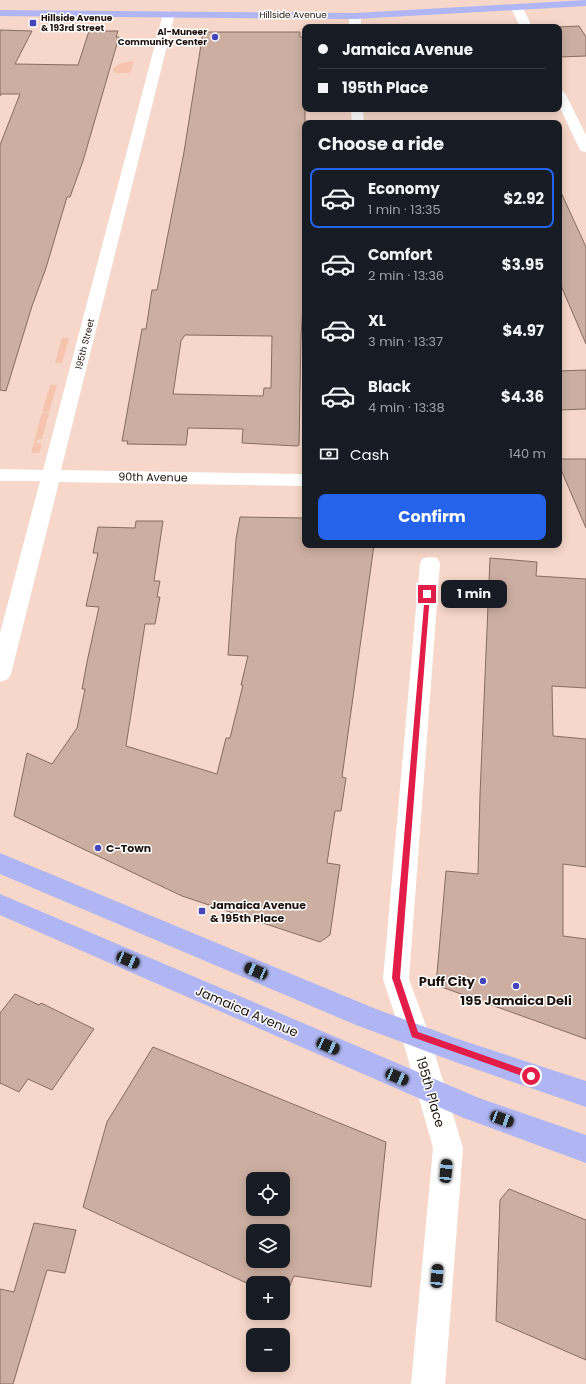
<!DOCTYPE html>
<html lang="en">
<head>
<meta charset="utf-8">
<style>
	body { margin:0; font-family:Poppins,sans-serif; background:#242831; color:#f1f3f6; height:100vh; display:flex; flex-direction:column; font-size:15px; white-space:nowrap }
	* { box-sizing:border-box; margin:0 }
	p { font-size:13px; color:#9ea1a6 }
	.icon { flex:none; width:22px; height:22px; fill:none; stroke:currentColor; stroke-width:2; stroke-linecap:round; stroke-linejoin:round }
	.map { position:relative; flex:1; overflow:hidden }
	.details { position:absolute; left:302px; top:120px; width:260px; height:428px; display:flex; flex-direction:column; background:#171b24; border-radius:8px; box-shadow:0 2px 10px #0003 }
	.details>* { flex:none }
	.guide { position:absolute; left:302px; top:24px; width:260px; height:88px; border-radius:8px; box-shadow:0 2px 10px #0003; display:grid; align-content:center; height:88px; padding:0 16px; background:#171b24 }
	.controls { position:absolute; left:246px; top:1172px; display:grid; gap:8px }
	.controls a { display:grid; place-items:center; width:44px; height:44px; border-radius:8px; background:#171b24; box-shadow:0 2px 10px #0003; font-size:20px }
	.end { position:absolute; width:18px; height:18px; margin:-9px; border:5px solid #e11d48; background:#fff; box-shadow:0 0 0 2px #fff }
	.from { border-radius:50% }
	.bubble { position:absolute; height:28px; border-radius:8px; background:#171b24; box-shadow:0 2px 10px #0003; font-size:13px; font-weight:700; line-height:28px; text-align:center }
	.car { position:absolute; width:12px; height:24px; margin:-12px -6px; border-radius:5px; box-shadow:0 0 3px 1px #0007; background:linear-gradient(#222 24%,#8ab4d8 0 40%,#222 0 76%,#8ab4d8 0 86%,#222 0) }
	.guide b { display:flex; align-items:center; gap:14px; height:38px; font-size:15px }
	.guide b+b { border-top:1px solid #363941 }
	.guide i { width:10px; height:10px; background:#f1f3f6 }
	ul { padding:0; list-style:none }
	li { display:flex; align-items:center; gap:12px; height:60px; margin:0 8px 6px; padding:0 8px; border:2px solid transparent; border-radius:8px }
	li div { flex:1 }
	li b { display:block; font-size:15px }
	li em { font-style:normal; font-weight:700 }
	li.selected { border-color:#2563eb }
	li>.icon { width:36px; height:36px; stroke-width:1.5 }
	h2 { padding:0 16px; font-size:18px; line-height:48px }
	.pay { display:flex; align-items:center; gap:10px; height:44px; padding:0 16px; font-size:15px }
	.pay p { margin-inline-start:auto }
	.primary-button { display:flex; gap:8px; margin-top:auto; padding:8px 16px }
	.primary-button a { flex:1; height:46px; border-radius:8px; background:#2563eb; color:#fff; font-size:16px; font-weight:700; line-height:46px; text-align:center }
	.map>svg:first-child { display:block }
</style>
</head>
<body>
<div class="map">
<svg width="586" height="1384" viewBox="0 0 586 1384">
	<rect width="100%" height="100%" fill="#f6d7c9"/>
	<g fill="#f6c4ae">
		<polygon points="134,61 130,73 116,73 113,71 113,68 122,63"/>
		<polygon points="62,338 69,338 62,363 55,363"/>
		<polygon points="50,385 57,385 49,412 42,412"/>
		<polygon points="42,413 49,413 42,439 38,439 36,443 42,444 39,453 31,453"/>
	</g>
	<g fill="#cdafa2" stroke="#886c61" fill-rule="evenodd">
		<polygon points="579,26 586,37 586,56 559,57 559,27"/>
		<polygon points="0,30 32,31 15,64 78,65 89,31 118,31 116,37 119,37 83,161 70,197 67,197 46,268 32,306 6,391 0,390 0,145 20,94 1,94 0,96"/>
		<path d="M 203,32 L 300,32 L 300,37 L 305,37 L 305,278 L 301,337 L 299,445 L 297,446 L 242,443 L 243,429 L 188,428 L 186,445 L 127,444 L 128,441 L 122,441 L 142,329 L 146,329 L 152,290 L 157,290 L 184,152 ZM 185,335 L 272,336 L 271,388 L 264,388 L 263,396 L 173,394 L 181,341 Z"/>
		<polygon points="559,188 586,247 586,344 559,281"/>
		<polygon points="586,370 586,409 559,410 559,371"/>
		<polygon points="559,459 586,459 586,528 559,465"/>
		<polygon points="240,517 305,518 305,545 374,545 342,777 346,778 341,811 335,811 327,863 340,865 330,935 320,942 182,896 14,816 27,753 52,764 77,728 85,689 82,689 87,662 99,607 86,606 98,553 93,553 98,527 135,528 136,521 163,521 154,581 160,581 157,597 160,597 155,624 145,624 126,746 217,774 226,738 230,738 243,685 241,685 248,656 228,655 236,539"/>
		<polygon points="490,558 537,562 536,576 586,579 586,688 552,686 553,736 586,739 586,867 563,864 563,936 586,939 586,1039 436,985 446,871 478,874 480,795"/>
		<polygon points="15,994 39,1005 41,1003 94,1029 52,1090 28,1079 19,1092 0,1083 0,1013"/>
		<path d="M 153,1047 L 386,1142 L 371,1287 L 294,1276 L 284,1300 L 283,1283 L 253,1283 L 253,1286 L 83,1207 L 107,1122 ZM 253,1179 L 283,1179 L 283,1209 L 253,1209 ZM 253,1231 L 283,1231 L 283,1261 L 253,1261 Z"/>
		<polygon points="509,1189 586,1220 586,1360 496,1321 500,1200"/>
		<polygon points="34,1223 76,1230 65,1273 47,1270 13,1384 0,1384 0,1289 14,1292"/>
	</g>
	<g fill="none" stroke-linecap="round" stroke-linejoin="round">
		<g fill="#fff" fill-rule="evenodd">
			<polygon points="517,5 523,8 532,27 520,27 511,8"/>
			<polygon points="169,11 175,14 61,470 305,474 305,486 59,482 11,674 8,679 0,682 0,633 40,481 0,481 0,469 43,470 163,14"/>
			<polygon points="355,13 361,16 361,27 349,27 349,16"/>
			<polygon points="559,89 565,93 586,135 586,152 581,151 579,148 559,106"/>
			<polygon points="351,109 363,109 364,123 352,123"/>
			<polygon points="430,557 437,558 440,563 409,979 429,1034 463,1148 445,1384 411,1384 433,1148 401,1034 383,979 420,563 423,558"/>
		</g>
		<g fill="#afb6f3" fill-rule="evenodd">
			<polygon points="586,0 586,6 355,19 0,16 0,10 355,13"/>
			<polygon points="0,853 376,1009 458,1039 586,1081 586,1107 458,1063 356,1025 0,874"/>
			<polygon points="0,894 479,1098 586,1135 586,1163 464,1118 0,915"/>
		</g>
	</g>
	<polygon fill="#e11d48" points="425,593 430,594 400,978 418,1032 534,1073 535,1076 531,1079 412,1037 392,978"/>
	<g fill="#4545ba" stroke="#fff" stroke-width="1.5">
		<rect x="29" y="19" width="8" height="8" rx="2"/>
		<circle cx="215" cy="37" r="4"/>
		<circle cx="98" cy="848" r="4"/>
		<rect x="198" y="907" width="8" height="8" rx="2"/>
		<circle cx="483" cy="981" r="4"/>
		<circle cx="516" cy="986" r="4"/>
	</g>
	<g text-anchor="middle" stroke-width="3" stroke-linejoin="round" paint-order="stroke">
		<g font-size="9" fill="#1c110c" stroke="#fff">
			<text x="293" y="18">Hillside Avenue</text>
			<text transform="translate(85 344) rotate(-76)" y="3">195th Street</text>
		</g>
		<g font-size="9" font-weight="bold" fill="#1c110c" stroke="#fff" text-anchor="start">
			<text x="41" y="21">Hillside Avenue<tspan x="41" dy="10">&amp; 193rd Street</tspan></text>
			<text x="207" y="35" text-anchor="end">Al-Muneer<tspan x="207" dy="10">Community Center</tspan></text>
		</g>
		<g font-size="11" fill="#1c110c" stroke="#fff">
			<text transform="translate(153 477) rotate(1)" y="4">90th Avenue</text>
		</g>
		<g font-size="11" font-weight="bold" fill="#1c110c" stroke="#fff" text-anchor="start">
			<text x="106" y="852">C-Town</text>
			<text x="210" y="909">Jamaica Avenue<tspan x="210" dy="13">&amp; 195th Place</tspan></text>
		</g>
		<g font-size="13" font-weight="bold" fill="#1c110c" stroke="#fff" text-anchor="end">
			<text x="475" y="986">Puff City</text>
			<text x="516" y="1005" text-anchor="middle">195 Jamaica Deli</text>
		</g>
		<g font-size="13" fill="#1c110c" stroke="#fff">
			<text transform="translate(247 1011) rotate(23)" y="5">Jamaica Avenue</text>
			<text transform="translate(431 1092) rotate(74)" y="5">195th Place</text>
		</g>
	</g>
</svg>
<div class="controls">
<a><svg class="icon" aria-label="locate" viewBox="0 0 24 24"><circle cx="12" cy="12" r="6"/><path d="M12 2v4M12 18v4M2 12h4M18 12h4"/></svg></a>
<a><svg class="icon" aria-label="layers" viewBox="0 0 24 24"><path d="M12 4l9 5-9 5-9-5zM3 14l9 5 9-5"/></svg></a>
<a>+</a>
<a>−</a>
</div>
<i class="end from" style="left:531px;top:1076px"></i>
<i class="end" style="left:427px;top:594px"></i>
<div class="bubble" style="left:441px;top:580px;width:66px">1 min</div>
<i class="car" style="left:128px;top:960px;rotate:113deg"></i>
<i class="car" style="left:256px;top:971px;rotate:293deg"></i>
<i class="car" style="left:328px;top:1046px;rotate:114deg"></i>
<i class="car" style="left:397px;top:1077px;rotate:113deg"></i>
<i class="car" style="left:502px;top:1119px;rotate:110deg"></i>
<i class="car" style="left:446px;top:1171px;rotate:5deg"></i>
<i class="car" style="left:437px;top:1276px;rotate:4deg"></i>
<div class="guide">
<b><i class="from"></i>Jamaica Avenue</b>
<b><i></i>195th Place</b>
</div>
<section class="details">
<h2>Choose a ride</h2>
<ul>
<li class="selected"><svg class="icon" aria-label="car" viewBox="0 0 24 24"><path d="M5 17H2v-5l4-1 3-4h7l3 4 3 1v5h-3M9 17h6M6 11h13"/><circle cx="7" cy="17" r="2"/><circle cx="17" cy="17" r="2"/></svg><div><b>Economy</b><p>1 min · 13:35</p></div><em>$2.92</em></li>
<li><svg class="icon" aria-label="car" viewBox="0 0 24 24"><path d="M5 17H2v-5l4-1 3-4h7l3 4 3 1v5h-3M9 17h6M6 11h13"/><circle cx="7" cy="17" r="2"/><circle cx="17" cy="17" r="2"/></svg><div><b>Comfort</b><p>2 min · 13:36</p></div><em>$3.95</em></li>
<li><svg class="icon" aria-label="car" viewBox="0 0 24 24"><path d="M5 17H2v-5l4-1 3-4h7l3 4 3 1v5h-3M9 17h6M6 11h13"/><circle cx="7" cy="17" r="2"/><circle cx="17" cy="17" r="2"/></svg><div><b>XL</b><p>3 min · 13:37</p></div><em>$4.97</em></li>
<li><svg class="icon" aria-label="car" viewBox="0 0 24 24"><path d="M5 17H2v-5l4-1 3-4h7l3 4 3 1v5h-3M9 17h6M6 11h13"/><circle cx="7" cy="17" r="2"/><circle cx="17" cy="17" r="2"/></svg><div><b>Black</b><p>4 min · 13:38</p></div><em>$4.36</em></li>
</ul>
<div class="pay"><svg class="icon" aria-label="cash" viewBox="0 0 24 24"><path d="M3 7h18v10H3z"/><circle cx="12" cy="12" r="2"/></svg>Cash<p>140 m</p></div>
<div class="primary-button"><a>Confirm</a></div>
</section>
</div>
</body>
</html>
